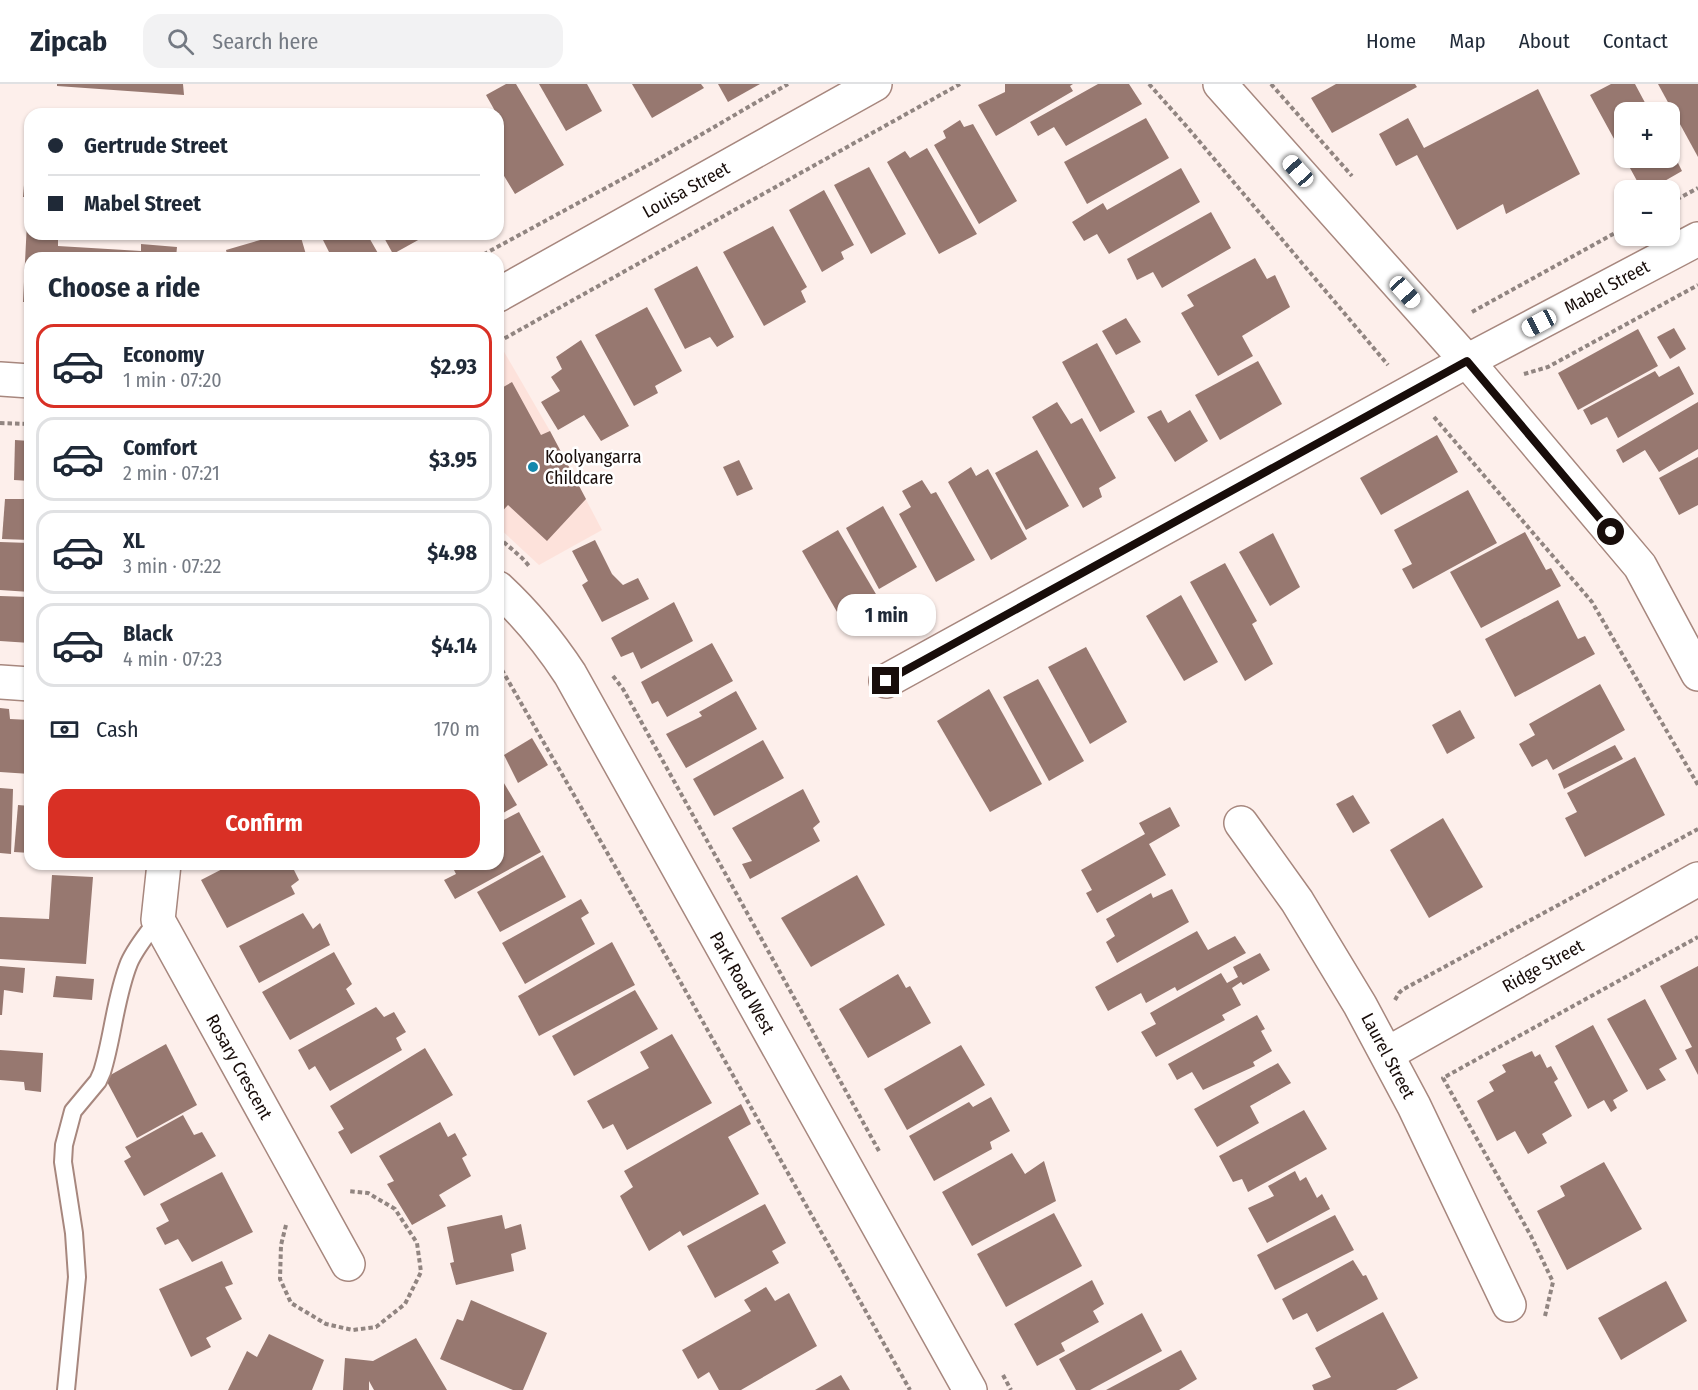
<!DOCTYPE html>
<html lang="en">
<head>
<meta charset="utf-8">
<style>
	body { margin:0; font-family:"Fira Sans Condensed",sans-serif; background:#f2f2f3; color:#1f2937; height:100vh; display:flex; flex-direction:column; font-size:22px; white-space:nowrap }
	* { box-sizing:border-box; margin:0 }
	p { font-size:20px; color:#747a83 }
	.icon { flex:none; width:33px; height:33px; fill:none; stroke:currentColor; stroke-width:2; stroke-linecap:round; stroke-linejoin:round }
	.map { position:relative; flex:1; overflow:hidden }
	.details { position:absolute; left:24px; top:168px; width:480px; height:618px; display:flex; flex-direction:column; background:#fff; border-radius:18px; box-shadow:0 2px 4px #0004 }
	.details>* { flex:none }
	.banner { position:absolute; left:24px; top:24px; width:480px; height:132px; border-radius:18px; box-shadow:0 2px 4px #0004; display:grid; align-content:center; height:132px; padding:0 24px; background:#fff }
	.controls { position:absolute; left:1614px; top:18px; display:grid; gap:12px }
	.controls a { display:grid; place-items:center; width:66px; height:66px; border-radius:12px; background:#fff; box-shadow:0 2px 4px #0004; font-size:30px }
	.end { position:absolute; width:27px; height:27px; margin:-14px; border:8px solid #180d0a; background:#fff; box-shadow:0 0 0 3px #fff }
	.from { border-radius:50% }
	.bubble { position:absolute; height:42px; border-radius:18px; background:#fff; box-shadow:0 2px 4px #0004; font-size:20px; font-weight:700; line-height:42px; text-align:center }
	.car { position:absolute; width:18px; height:36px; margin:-18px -9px; border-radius:8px; box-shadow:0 0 4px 2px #0007; background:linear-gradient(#fff 24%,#345 0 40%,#fff 0 76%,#345 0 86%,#fff 0) }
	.banner b { display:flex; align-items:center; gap:21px; height:57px; font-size:22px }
	.banner b+b { border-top:2px solid #e0e1e3 }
	.banner i { width:15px; height:15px; background:#1f2937 }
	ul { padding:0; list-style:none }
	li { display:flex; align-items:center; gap:18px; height:84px; margin:0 12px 9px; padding:0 12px; border:3px solid #e0e1e3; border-radius:18px }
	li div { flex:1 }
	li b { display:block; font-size:22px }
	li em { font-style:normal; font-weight:700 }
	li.selected { border-color:#d93025 }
	li>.icon { width:54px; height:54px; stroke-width:1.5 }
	h2 { padding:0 24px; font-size:27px; line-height:72px }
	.pay { display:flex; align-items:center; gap:15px; height:66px; padding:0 24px; font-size:22px }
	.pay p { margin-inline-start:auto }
	.action { display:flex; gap:12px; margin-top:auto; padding:12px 24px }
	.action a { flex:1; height:69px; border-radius:18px; background:#d93025; color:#fff; font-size:24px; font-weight:700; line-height:69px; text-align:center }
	header { display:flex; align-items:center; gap:36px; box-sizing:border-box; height:84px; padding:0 30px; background:#fff; border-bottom:2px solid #e0e1e3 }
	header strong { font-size:28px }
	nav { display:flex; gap:33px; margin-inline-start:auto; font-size:21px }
	.search { width:420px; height:54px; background:#f2f2f3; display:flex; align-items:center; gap:15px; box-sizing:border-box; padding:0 21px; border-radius:18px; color:#747a83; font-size:22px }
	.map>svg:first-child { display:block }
</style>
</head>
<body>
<header>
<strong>Zipcab</strong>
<div class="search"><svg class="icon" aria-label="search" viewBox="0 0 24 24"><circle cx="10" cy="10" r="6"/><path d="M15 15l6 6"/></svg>Search here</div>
<nav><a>Home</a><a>Map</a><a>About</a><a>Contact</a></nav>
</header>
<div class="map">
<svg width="1698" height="1306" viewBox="0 0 1698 1306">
	<rect width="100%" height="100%" fill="#fdefeb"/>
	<polygon fill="#fde2db" points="503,266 550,347 602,446 539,481 498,443 498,269"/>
	<g fill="#977870">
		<polygon points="57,0 183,0 184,11 57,2"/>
		<polygon points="506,0 516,0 564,81 515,110 498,82 498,30 489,30 495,27 486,11"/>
		<polygon points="539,0 587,0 602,27 566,47"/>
		<polygon points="632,0 701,0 704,4 652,34"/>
		<polygon points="718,0 760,0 728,18"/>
		<polygon points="1005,0 1073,0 1070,2 1073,7 996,52 978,21 1005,8"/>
		<polygon points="1098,0 1129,0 1142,20 1066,62 1054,43 1038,52 1030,38"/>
		<polygon points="1336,0 1415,0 1417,3 1332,49 1311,14"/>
		<polygon points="1611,0 1635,0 1650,28 1624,28 1624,74 1670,74 1670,63 1682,87 1649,106 1642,106 1590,11"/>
		<polygon points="1658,0 1698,0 1698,73"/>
		<polygon points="1538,5 1580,90 1506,130 1503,120 1457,146 1417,71 1396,82 1379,50 1408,34 1424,64"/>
		<polygon points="1146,34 1169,74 1087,120 1064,78"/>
		<polygon points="960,36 964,43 973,40 1017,117 979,140 934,61 946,54 943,47"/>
		<polygon points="28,53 30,53 30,113 23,113"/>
		<polygon points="927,64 977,150 939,170 887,78 905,67 910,74"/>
		<polygon points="869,83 906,150 871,170 834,101"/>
		<polygon points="1181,84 1200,118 1109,170 1097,150 1084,157 1072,138 1103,119 1107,126"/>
		<polygon points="824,106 854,161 841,168 844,175 822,188 789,126"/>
		<polygon points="1211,128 1231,164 1162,204 1153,188 1137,196 1127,175"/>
		<polygon points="27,138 30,138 30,150 58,150 58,162 141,167 141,160 177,163 176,174 30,174 30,218 23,218"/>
		<polygon points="773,142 807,203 801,207 806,218 764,242 723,168"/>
		<polygon points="281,150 300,150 307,174 228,174 226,166"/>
		<polygon points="320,150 367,150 379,171 385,168 388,174 332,174"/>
		<polygon points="382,150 429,150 393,170"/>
		<polygon points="1255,174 1267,195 1275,191 1290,223 1242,252 1253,272 1218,292 1181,229 1194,222 1187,211"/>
		<polygon points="697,182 734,253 717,263 710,253 685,265 654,205"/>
		<polygon points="647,223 682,287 655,302 658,309 634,322 595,251"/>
		<polygon points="1126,234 1141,258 1116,271 1102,247"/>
		<polygon points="1674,244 1686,265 1670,275 1657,253"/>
		<polygon points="1638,245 1658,282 1578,326 1558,289"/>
		<polygon points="581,256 629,342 601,357 584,331 558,346 541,318 560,307 551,293 562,285 556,273"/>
		<polygon points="1097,259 1135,328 1100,348 1062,278"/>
		<polygon points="1258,277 1282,320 1220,356 1195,311"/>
		<polygon points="1679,282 1694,310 1618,354 1607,333 1591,341 1583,326 1655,287 1659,293"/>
		<polygon points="512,298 541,351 550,347 586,415 547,457 508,421 498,432 498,306"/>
		<polygon points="1057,318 1071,340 1082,334 1116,394 1099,404 1102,413 1083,424 1032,333"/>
		<polygon points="1698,318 1698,365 1659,388 1645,366 1623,379 1616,366"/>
		<polygon points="1161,326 1168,339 1190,326 1208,357 1175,378 1147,333"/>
		<polygon points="1437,351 1458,388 1381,431 1360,394"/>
		<polygon points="15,356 30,357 30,397 14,396"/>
		<polygon points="1037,366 1069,422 1026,446 995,389"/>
		<polygon points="1698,373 1698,421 1679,431 1659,394"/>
		<polygon points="739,376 753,405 737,412 723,383"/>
		<polygon points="971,383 976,392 988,385 1027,455 991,476 948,398"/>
		<polygon points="922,396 931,410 936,408 975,476 936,498 899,430 911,423 902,407"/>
		<polygon points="1468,406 1497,459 1413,505 1402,485 1412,480 1394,446"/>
		<polygon points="5,415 30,415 30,456 2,455"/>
		<polygon points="883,422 917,483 879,505 846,444"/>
		<polygon points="838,446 886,527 848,547 802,467"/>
		<polygon points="1525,448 1546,486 1551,484 1561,502 1481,544 1450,488"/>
		<polygon points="1273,449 1300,503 1270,522 1239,468"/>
		<polygon points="595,456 612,490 623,501 638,494 649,515 602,538 582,501 588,497 572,467"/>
		<polygon points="0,458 30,459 30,508 0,506"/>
		<polygon points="1225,479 1257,537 1252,540 1273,580 1245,597 1190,498"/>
		<polygon points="1181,511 1218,578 1184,597 1146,532"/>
		<polygon points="0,512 30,513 30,559 0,557"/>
		<polygon points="1558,516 1578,555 1585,552 1595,570 1515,613 1485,555"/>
		<polygon points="674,518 693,557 641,585 633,568 621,573 611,554"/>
		<polygon points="712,559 733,597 667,633 658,617 652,620 641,598"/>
		<polygon points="1086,563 1127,638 1090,660 1048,583"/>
		<polygon points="1038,595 1084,677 1049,697 1003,613"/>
		<polygon points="1600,600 1625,646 1553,686 1547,675 1532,683 1519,660 1535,651 1529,640"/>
		<polygon points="989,605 1042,700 990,728 937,637"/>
		<polygon points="736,607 757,645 686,684 666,650 702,632 699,628"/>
		<polygon points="0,624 9,625 10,635 30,636 30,690 0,688"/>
		<polygon points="1460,626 1475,654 1447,670 1432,641"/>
		<polygon points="532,654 548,681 518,699 504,671"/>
		<polygon points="763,656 784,694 714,732 693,695"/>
		<polygon points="1615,661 1623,675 1564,705 1558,690"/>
		<polygon points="1635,673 1665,731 1585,773 1565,734 1577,728 1567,709"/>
		<polygon points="498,689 517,721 498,732"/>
		<polygon points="0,704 13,705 11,770 0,769"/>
		<polygon points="803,705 820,738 813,744 820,757 750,795 742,780 752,777 732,744"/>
		<polygon points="1353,711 1370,739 1353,749 1336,720"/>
		<polygon points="18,721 30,722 30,769 14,768"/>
		<polygon points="1170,723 1180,742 1149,760 1166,791 1097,829 1086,809 1092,806 1081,786 1145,750 1139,739"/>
		<polygon points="519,728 541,768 455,815 444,796 456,790 451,780 498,780 498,739"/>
		<polygon points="1443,734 1483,803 1429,834 1390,766"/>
		<polygon points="543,771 566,813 500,848 477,808"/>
		<polygon points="232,780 291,780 299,796 291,802 295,810 227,844 201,796"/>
		<polygon points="52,791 93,793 86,880 0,875 0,833 49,835"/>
		<polygon points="857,791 885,841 811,883 781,834"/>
		<polygon points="1172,805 1189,838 1117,879 1106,858 1115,852 1106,835 1151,809 1153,814"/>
		<polygon points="581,815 589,829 581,834 595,860 525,900 502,859"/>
		<polygon points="303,829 313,845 320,839 330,861 259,899 239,862"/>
		<polygon points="1197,847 1208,866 1235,852 1246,869 1177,907 1175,903 1146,919 1141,909 1108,927 1095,903"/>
		<polygon points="612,858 635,901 539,952 518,912"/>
		<polygon points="334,868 352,900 346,905 355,920 290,956 262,908"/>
		<polygon points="1260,869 1270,886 1243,901 1241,898 1232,904 1241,921 1222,931 1225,936 1156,973 1141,948 1156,940 1150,929 1221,889 1227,899 1238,893 1233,883"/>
		<polygon points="0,882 25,884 23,909 4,906 2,931 0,931"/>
		<polygon points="1698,882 1698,991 1685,966 1692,963 1660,902"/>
		<polygon points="898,890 906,904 910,902 931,939 868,974 839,925"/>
		<polygon points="56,892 94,895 92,916 53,913"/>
		<polygon points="635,906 658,945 574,992 552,952"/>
		<polygon points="1645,915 1677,975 1659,985 1666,996 1647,1006 1607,935"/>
		<polygon points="376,923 384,933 394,928 406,948 396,954 402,966 330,1007 315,982 309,986 298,966"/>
		<polygon points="1257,931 1265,945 1261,947 1272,967 1253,978 1255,982 1203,1006 1192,988 1177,996 1168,980"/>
		<polygon points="1593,941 1628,1007 1613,1016 1617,1024 1611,1028 1604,1016 1588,1025 1555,962"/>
		<polygon points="672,950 712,1019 627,1066 613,1040 603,1045 587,1017 649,984 640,968"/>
		<polygon points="166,960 197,1021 137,1054 105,994"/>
		<polygon points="961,961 985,1001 907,1046 884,1005"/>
		<polygon points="425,964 453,1011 351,1070 338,1048 344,1045 330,1022"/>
		<polygon points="0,966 43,969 41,1008 25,1006 24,998 0,996"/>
		<polygon points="1532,967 1535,973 1540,970 1547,984 1551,982 1558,995 1554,998 1572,1032 1542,1050 1547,1059 1528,1070 1515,1047 1497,1057 1477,1017 1494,1007 1489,998 1506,988 1502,981"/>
		<polygon points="1278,979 1291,999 1250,1022 1259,1039 1217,1063 1194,1025"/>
		<polygon points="991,1013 1010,1047 990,1058 992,1065 934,1097 909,1052 969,1018 973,1023"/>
		<polygon points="741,1020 751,1040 728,1053 759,1110 683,1152 680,1147 649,1167 620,1112 633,1103 624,1087"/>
		<polygon points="1304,1026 1327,1065 1248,1108 1242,1095 1233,1098 1219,1072"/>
		<polygon points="183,1031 194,1051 202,1048 216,1072 144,1112 124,1077 131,1073 125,1063"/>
		<polygon points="440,1038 448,1053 455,1049 467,1071 462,1074 471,1092 439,1111 446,1122 412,1141 387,1100 394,1097 379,1072"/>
		<polygon points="1012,1069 1025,1090 1044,1077 1056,1117 972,1162 942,1108"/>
		<polygon points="1604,1078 1642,1145 1567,1186 1537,1127 1565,1112 1560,1102"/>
		<polygon points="1295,1087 1300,1097 1306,1093 1317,1114 1322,1110 1330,1125 1267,1159 1248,1124 1274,1112 1268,1102"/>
		<polygon points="222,1088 253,1148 192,1178 178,1155 165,1161 156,1144 169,1137 160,1120"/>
		<polygon points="765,1120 786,1159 772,1167 779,1179 715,1214 687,1162"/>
		<polygon points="1054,1129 1082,1182 1006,1223 977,1170"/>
		<polygon points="502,1131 505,1145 521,1140 526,1165 511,1170 514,1187 456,1201 450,1179 454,1178 447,1143"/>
		<polygon points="1335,1131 1354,1166 1275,1206 1257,1171"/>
		<polygon points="1353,1176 1363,1192 1366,1191 1378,1215 1317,1248 1307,1229 1293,1236 1282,1215"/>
		<polygon points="222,1177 233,1200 225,1203 242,1235 206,1254 211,1263 191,1273 159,1205"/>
		<polygon points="1092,1196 1104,1220 1093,1227 1099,1238 1061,1259 1065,1267 1037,1282 1014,1240"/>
		<polygon points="1666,1197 1687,1237 1621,1276 1598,1234"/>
		<polygon points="766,1203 775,1217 789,1209 817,1262 741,1306 719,1306 709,1288 698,1295 682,1266 751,1227 744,1216"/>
		<polygon points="471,1216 547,1249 523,1306 513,1306 440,1275 457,1235 463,1237"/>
		<polygon points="1383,1228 1418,1294 1396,1306 1314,1306 1312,1301 1331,1293 1315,1264"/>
		<polygon points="1142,1229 1162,1267 1090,1306 1076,1306 1059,1275"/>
		<polygon points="269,1250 324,1276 312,1306 228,1306 247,1267 257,1273"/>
		<polygon points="416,1254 447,1306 374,1306 369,1297 369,1306 343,1306 345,1274 373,1277"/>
		<polygon points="1181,1266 1197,1295 1179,1306 1106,1306"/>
		<polygon points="841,1291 850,1306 815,1306"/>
	</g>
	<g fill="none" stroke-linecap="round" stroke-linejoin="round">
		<defs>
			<path id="lane" d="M 66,1306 L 77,1193 L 74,1149 L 63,1078 L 64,1061 L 73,1027 L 98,997 L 102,988 C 113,953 115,914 129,879 C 136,863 148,849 158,836"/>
			<g id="street">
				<polyline points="1220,0 1467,277 1640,482 1698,590"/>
				<polyline points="498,211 875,0"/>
				<polyline points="0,295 30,297"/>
				<path d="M 498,504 C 526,530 549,558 570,590 L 970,1306"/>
				<polyline points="886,597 1467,277 1698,155"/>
				<polyline points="0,598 30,600"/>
				<polyline points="1241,739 1297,817 1360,921 1414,1022 1509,1221"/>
				<polyline points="164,780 158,836 348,1180"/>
				<polyline points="1387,970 1698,795"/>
			</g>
		</defs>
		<use href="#lane" stroke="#a7877e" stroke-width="20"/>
		<use href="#street" stroke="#a7877e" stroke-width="36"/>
		<g stroke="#918581" stroke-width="4" stroke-dasharray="4.5 3" stroke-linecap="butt">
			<polyline points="1149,0 1188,44 1388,281"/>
			<polyline points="1271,0 1352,92"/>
			<polyline points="1670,119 1698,104"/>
			<polyline points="477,174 659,75 788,0"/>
			<polyline points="1472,228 1624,144"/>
			<polyline points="498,258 960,0"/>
			<polyline points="1524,290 1548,283 1698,201"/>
			<polyline points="1434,333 1592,518 1698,701"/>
			<polyline points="0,339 30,340"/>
			<polyline points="498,453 522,474 530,483"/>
			<polyline points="498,579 631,810 910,1306"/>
			<polyline points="613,592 623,605 879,1067"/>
			<polyline points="1395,916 1399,909 1402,906 1698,745"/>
			<polyline points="286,1141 281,1161 280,1195 291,1219 326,1240 353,1246 376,1243 405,1220 421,1188 417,1159 395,1125 368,1109 348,1107"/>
			<polyline points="1545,1232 1553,1198 1531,1152 1443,994 1698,853"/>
			<polyline points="1003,1291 1011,1306"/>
		</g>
		<use href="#lane" stroke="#fff" stroke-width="16"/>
		<use href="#street" stroke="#fff" stroke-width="33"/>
	</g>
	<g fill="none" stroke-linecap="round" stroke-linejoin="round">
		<polyline stroke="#180d0a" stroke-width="8" points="886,597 1467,277 1611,448"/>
	</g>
	<circle fill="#1388ad" stroke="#fff" stroke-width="2" cx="533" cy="383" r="6"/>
	<g text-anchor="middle" stroke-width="5" stroke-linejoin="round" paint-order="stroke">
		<g font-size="18" fill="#180d0a" stroke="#fff">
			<text transform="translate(686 106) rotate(-29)" y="6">Louisa Street</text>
			<text transform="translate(1607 203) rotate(-28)" y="6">Mabel Street</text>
			<text transform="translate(1543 882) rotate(-29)" y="6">Ridge Street</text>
			<text transform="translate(742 899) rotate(61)" y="6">Park Road West</text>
			<text transform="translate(1388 972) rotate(62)" y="6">Laurel Street</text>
			<text transform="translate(239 983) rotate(61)" y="6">Rosary Crescent</text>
		</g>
		<g font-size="18" fill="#180d0a" stroke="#fff" text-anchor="start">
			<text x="545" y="379">Koolyangarra<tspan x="545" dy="21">Childcare</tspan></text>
		</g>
	</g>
</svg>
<div class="controls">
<a>+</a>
<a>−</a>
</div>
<i class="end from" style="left:1611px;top:448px"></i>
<i class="end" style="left:886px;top:597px"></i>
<div class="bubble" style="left:837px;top:510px;width:99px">1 min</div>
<i class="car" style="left:1298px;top:87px;rotate:318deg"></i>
<i class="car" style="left:1405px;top:208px;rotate:138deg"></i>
<i class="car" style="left:1539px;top:239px;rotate:242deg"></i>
<div class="banner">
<b><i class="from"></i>Gertrude Street</b>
<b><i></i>Mabel Street</b>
</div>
<section class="details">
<h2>Choose a ride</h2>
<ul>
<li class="selected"><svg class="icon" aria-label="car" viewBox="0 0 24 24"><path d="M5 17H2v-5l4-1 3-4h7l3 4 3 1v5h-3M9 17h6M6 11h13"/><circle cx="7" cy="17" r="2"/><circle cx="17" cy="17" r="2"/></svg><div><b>Economy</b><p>1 min · 07:20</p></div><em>$2.93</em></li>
<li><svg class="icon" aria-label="car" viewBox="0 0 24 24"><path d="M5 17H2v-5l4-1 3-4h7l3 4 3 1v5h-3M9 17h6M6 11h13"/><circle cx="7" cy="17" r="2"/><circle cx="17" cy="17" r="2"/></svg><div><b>Comfort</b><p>2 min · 07:21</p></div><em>$3.95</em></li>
<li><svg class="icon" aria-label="car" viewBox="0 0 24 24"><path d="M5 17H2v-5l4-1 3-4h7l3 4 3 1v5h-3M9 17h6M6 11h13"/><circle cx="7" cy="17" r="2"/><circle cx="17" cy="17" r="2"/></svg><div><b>XL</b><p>3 min · 07:22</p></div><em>$4.98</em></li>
<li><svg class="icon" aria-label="car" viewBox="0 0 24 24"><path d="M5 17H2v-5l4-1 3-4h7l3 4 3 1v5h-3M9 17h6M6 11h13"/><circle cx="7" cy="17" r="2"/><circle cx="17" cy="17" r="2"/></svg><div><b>Black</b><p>4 min · 07:23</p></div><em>$4.14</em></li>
</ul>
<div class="pay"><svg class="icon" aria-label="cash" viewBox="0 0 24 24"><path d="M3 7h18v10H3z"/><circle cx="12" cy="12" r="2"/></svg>Cash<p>170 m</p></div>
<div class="action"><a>Confirm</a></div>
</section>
</div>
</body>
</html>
